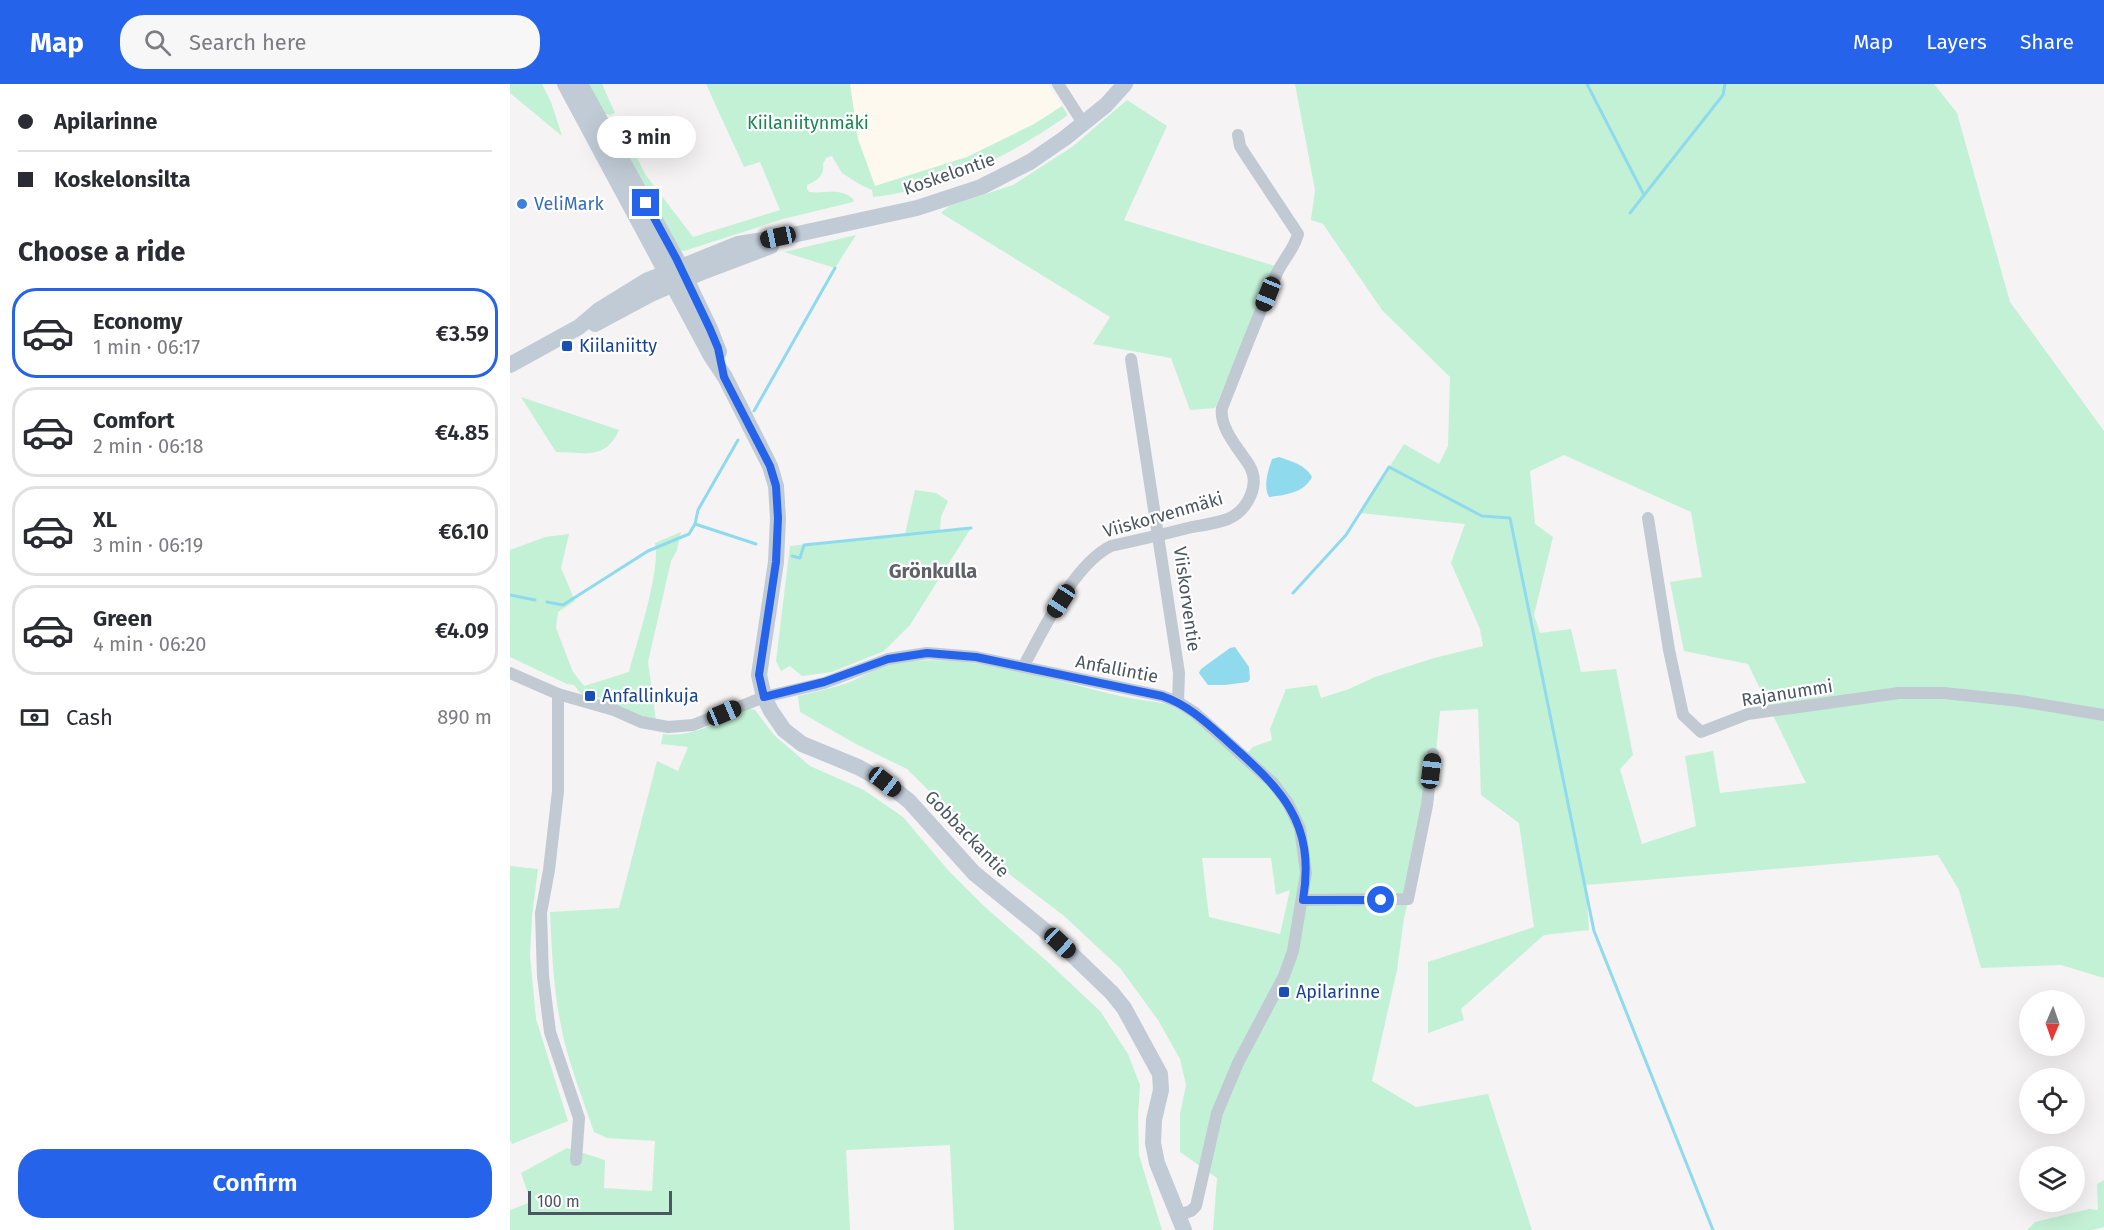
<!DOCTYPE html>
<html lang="en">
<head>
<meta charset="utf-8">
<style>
	body { margin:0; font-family:"Fira Sans",sans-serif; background:#f7f7f7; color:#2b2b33; height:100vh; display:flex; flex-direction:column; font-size:22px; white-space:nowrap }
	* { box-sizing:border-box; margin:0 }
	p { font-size:20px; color:#7c7c81 }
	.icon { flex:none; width:33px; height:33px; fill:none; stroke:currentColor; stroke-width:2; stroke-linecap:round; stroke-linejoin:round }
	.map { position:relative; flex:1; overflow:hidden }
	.details { display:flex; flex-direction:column; background:#fff; width:510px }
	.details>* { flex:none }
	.guide { display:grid; align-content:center; height:132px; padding:0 18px; background:#fff }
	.needle { width:39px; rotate:182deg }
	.buttons { position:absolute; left:1509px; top:906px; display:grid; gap:12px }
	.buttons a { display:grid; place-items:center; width:66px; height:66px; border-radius:50%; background:#fff; box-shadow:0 6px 24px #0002; font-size:30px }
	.scale { position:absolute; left:18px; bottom:15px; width:144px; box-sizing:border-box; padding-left:6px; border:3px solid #4a5661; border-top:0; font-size:16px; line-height:21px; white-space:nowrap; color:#4a5661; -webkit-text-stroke:4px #fff; paint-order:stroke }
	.end { position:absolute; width:27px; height:27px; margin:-14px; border:8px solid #2563eb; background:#fff; box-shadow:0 0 0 3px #fff }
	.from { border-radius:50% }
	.bubble { position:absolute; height:42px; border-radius:21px; background:#fff; box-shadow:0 6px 24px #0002; font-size:20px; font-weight:600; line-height:42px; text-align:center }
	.car { position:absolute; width:18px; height:36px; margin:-18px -9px; border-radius:8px; box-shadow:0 0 4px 2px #0007; background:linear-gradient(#222 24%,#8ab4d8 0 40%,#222 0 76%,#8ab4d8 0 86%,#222 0) }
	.guide b { display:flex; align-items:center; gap:21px; height:57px; font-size:22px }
	.guide b+b { border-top:2px solid #e1e1e2 }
	.guide i { width:15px; height:15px; background:#2b2b33 }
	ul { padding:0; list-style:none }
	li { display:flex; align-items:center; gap:18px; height:90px; margin:0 12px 9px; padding:0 6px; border:3px solid #e1e1e2; border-radius:24px }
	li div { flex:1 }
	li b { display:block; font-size:22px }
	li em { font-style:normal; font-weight:600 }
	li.active { border-color:#2563eb }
	li>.icon { width:54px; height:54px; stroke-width:1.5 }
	h2 { padding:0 18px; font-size:27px; line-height:72px }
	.pay { display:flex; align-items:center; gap:15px; height:66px; padding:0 18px; font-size:22px }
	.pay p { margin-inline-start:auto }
	.button { display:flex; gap:12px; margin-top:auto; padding:12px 18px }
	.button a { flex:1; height:69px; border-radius:24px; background:#2563eb; color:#fff; font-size:24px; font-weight:600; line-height:69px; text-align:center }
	header { display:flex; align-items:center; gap:36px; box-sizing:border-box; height:84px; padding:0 30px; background:#2563eb; color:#fff }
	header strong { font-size:28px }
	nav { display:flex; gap:33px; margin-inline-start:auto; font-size:21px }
	.search { width:420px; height:54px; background:#f7f7f7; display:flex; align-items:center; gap:15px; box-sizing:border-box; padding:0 21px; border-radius:24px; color:#7c7c81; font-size:22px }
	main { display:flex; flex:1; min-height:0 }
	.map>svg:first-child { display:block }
</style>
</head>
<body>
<header>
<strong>Map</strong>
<div class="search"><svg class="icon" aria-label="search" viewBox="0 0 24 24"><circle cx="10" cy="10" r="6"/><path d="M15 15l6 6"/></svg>Search here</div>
<nav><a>Map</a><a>Layers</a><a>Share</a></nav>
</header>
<main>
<section class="details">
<div class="guide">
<b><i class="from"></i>Apilarinne</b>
<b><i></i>Koskelonsilta</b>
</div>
<h2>Choose a ride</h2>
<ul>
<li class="active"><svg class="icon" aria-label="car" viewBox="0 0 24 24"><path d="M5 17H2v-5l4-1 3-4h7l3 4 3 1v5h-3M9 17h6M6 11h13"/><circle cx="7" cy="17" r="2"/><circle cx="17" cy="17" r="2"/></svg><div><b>Economy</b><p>1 min · 06:17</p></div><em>€3.59</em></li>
<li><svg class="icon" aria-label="car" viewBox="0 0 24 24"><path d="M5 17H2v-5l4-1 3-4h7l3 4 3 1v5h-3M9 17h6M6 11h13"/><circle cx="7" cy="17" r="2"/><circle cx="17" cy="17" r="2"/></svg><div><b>Comfort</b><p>2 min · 06:18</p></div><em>€4.85</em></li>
<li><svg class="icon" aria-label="car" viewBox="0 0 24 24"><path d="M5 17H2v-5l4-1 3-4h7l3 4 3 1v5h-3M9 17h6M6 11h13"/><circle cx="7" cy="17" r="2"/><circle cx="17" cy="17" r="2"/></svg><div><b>XL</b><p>3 min · 06:19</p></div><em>€6.10</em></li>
<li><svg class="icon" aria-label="car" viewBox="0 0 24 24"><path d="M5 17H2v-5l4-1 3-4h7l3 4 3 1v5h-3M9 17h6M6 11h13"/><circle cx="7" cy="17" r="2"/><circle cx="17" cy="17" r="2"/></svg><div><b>Green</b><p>4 min · 06:20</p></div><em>€4.09</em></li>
</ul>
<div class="pay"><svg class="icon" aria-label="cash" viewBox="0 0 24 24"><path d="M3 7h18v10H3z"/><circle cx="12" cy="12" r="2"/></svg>Cash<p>890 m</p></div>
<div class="button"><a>Confirm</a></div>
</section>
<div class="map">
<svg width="1594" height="1146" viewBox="0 0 1594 1146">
	<rect width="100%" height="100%" fill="#f5f3f3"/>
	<polygon fill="#fdf9ef" points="340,0 538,0 552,22 524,40 457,73 364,102 348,55"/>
	<g fill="#c3f1d5" fill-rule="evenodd">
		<polygon points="0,0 32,0 41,18 52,52 0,9"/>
		<polygon points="75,0 92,0 105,29 100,31 91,29"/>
		<path d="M 196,0 L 340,0 L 348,55 L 365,102 L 457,73 L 524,40 L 552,22 L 558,31 C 499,72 436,105 363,113 L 362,106 L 351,101 L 332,89 L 322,72 L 316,74 L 313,80 C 315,91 307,97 297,101 L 297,105 L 299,108 C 315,110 331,103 344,116 L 343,118 L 273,135 L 174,167 L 170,166 L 110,57 L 115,49 L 135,90 L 183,153 L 270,126 L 250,78 L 234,83 Z"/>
		<path d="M 785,0 L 1424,0 L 1447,29 L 1500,218 L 1594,347 L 1594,894 L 1551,881 L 1471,884 L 1449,806 L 1428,771 L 1076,801 L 1079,846 L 1034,851 L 951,925 L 954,936 L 918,949 L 918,878 L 1024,843 L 1009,739 L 971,711 L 968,625 L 930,627 L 921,722 L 894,834 L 887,886 L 862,997 L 906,1023 L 978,1010 L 1022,1146 L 703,1146 L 707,1094 L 670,1068 L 670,1030 L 676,1001 L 670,975 L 648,936 L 610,884 L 553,831 L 490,783 L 441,729 L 397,685 L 346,660 L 290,628 L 288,612 C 305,608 323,604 340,598 C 356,591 368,582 386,579 C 459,567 547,598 619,614 C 639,618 657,617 675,628 L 730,676 L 743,663 L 762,656 L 760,645 L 776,605 L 807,601 L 811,614 L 839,605 L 865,593 L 924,574 L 973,562 L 970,545 L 941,479 L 955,440 L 850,429 L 894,360 L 929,380 L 938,362 L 940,293 L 872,226 L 813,140 L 801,136 L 805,106 ZM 1054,371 L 1181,428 L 1192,493 L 1160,498 L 1174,567 L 1238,580 L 1296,699 L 1210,709 L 1203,667 L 1175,672 L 1186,742 L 1132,760 L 1110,685 L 1123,671 L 1106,585 L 1071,588 L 1061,545 L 1030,549 L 1024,531 L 1043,453 L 1025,440 L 1020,387 ZM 692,774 L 761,774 L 766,811 L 780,806 L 770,850 L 699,833 Z"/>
		<polygon points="617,16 657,42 614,136 765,182 705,324 680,326 661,274 583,260 600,233 431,129 439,122 503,101 562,63"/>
		<polygon points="346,151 325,184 274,168"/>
		<path d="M 11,313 L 109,346 C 95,377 75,368 46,368 Z"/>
		<polygon points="405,406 426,409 438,417 431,433 430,447 461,444 400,541 374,567 322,588 292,592 280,582 271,587 266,577 280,462 395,450"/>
		<path d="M 171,448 L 167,466 L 161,477 L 138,578 L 146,637 C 123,631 92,610 72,611 L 64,601 L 57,600 L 0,573 L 0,466 L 35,453 L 59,450 L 51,484 L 65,517 L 48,528 L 46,544 L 63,588 L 74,602 L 119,588 C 127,557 151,487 145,459 Z"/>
		<path d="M 237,624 L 245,626 L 264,651 L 300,682 L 354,706 L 393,733 L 438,786 L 475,823 L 540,880 L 590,927 L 618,970 L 630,1001 L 628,1032 L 629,1071 L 652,1146 L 444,1146 L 440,1061 L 336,1066 L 340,1146 L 0,1146 L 0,1126 L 21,1118 L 11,1089 L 57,1064 L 95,1076 L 94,1104 L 142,1107 L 145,1057 L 97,1054 L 84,1048 C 74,1019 63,990 55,960 C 44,917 42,872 40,828 L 109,824 L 147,677 L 168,687 L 178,663 L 151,660 L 153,650 C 183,654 210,637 237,624 Z"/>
		<polygon points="0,782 28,785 22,832 20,871 26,935 58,1037 2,1060 0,1056"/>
		<polygon points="1594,1096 1594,1143 1582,1146 1517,1146 1525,1138 1579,1125 1588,1126 1587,1100"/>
	</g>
	<g fill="#90daee">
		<path d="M 769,373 C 781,377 796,381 802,393 C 794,409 775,411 759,413 C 753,402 758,387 762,375 Z"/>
		<polygon points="725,563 739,583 740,595 738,598 715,601 698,601 689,589 691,585 720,564"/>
	</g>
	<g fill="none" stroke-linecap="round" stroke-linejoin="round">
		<g stroke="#90daee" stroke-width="3">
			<polyline points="1077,0 1134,111"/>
			<polyline points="1120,129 1213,11 1215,0"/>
			<polyline points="244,327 325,184"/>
			<polyline points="185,440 188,426 228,356"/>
			<polyline points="282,472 290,474 294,461 461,444"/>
			<polyline points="783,509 836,451 879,383 972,432 1000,434 1084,847 1203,1146"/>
			<polyline points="0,511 25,516"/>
			<polyline points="37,518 53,521 138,467 179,450 185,440 246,460"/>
		</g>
		<g stroke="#c1cad2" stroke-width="12">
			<polyline points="548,0 573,39"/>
			<polyline points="621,275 669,589 668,618"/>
			<polyline points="1138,434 1159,566 1173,631 1191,648 1238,630 1389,609 1434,609 1510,617 1594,631"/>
			<path d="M 513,583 C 533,547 563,481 601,462 C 628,456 655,450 682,443 C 694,441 707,439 718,435 C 738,426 751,400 739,381 C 729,365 709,344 712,324 C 730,279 747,234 766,191 C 772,177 785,164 788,150 L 733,67 L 730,62 L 728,51"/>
			<polyline points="0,589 48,610 104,626 131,638 158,643 183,641 254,613 314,599 378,575 417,569 466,573 652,612 668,618 684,628 763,699 778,719 790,744 796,789 783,867 774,892 728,979 707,1029 686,1122 681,1127 668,1131"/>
			<polyline points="48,610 48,707 39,786 31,829 33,892 40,948 69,1034 66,1076"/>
			<polyline points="793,816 898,815 917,721 923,670"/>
		</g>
		<g stroke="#c1cbd6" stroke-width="16">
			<polyline points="55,0 201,272 215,293 260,382 266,402 268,434 266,478 249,591 254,613 261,627 274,646 292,660 348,683 375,698 399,717 464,789 550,859 602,909 614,924 650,990 651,1006 644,1036 643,1059 647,1079 674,1146"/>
			<polyline points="70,0 166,174 200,245 209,268"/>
			<polyline points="85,240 141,210 195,187 261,162"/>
			<polyline points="0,281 69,243 89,226 136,197 228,160 283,151 407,124 471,103 520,78 555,54 596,21 615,0"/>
		</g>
	</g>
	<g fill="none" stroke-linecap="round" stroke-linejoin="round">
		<path stroke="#2563eb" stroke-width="8" d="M 136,119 L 166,174 L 200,245 L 208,264 L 214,293 L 260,382 L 266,402 L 268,434 L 266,478 L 249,591 L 254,613 L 314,598 L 378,575 L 417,569 L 466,573 L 652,612 C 678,621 696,638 716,656 C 771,705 806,737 793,816 L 871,816"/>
	</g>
	<circle fill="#3f7fe0" stroke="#fff" stroke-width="2" cx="12" cy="120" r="6"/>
	<g fill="#1a4fb4" stroke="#fff" stroke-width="2">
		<rect x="51" y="256" width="12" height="12" rx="3"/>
		<rect x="74" y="606" width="12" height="12" rx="3"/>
		<rect x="768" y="902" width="12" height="12" rx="3"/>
	</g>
	<g text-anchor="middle" stroke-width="4.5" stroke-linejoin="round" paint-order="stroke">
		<g font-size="18" fill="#17864f" stroke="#fff">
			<text x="298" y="45">Kiilaniitynmäki</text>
		</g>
		<g font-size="18" fill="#4a5661" stroke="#fff">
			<text transform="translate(439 90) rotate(-19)" y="6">Koskelontie</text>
			<text transform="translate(653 431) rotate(-16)" y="6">Viiskorvenmäki</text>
			<text transform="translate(677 515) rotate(82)" y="6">Viiskorventie</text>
			<text transform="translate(607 585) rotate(11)" y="6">Anfallintie</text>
			<text transform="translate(1277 609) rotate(-9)" y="6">Rajanummi</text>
			<text transform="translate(457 750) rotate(46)" y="6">Gobbackantie</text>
		</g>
		<g font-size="18" fill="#366cbe" stroke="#fff" text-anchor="start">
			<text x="24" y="126">VeliMark</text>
		</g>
		<g font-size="18" fill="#164399" stroke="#fff" text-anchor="start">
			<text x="69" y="268">Kiilaniitty</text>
			<text x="92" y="618">Anfallinkuja</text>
			<text x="786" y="914">Apilarinne</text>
		</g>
		<g font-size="20" font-weight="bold" fill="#5f6368" stroke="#fff">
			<text x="423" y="494">Grönkulla</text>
		</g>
	</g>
</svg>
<div class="buttons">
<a><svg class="needle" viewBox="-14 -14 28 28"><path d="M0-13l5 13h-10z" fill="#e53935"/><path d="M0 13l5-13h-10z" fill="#7c7c81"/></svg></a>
<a><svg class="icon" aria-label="locate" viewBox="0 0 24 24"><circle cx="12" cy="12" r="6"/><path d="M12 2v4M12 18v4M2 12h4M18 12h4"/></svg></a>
<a><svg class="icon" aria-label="layers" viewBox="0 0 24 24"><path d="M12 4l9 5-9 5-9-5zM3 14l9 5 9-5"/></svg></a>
</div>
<div class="scale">100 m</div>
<i class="end from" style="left:871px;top:816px"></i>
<i class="end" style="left:136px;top:119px"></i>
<div class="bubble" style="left:87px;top:32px;width:99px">3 min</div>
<i class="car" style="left:268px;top:153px;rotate:258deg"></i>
<i class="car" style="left:758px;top:210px;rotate:202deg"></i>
<i class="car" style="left:551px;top:517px;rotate:213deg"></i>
<i class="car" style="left:214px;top:629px;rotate:67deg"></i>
<i class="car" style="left:921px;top:687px;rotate:7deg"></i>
<i class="car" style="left:375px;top:698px;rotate:128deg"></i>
<i class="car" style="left:550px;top:859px;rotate:133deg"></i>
</div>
</main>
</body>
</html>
